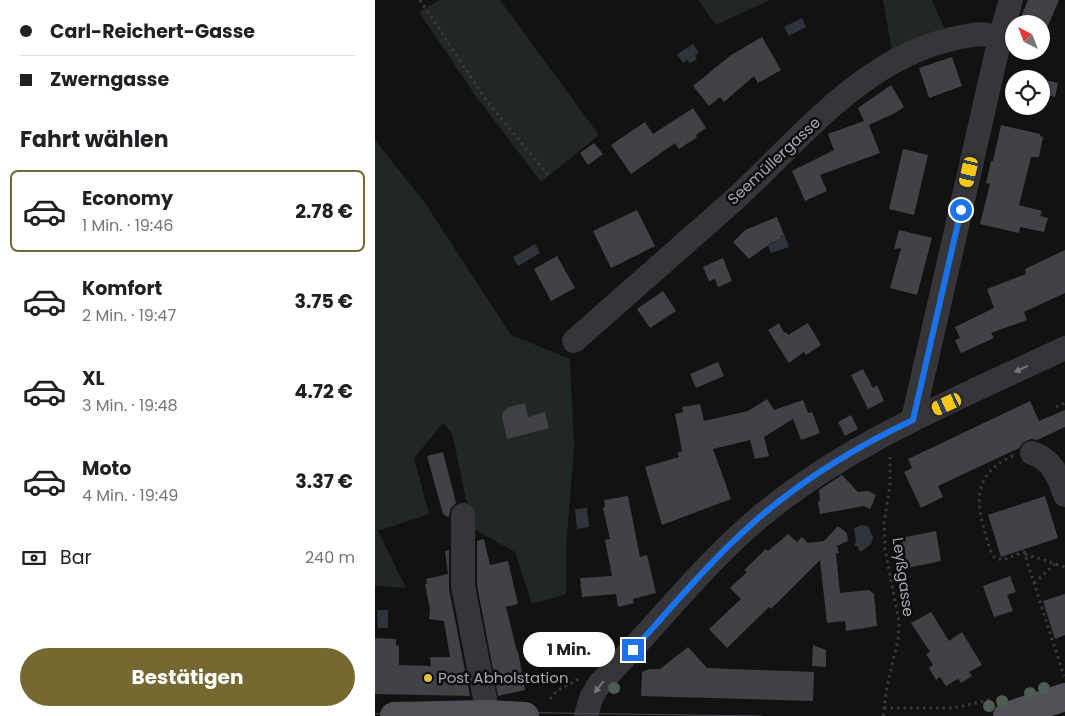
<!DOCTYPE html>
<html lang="de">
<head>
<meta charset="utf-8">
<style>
	body { margin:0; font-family:Poppins,sans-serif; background:#f6f6f6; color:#202124; height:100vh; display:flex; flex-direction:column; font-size:19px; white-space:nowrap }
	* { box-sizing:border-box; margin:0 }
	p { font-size:16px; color:#757577 }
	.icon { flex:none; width:28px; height:28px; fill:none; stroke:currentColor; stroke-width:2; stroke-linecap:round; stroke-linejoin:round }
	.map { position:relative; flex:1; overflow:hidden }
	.details { display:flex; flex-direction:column; background:#fff; width:375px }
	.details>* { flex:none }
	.hud { display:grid; align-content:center; height:110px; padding:0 20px; background:#fff }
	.needle { width:32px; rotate:318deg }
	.tools { position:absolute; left:630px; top:15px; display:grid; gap:10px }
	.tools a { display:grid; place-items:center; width:45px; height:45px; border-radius:50%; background:#fff; box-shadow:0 1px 4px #0004; font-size:25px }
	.end { position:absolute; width:22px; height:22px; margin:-11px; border:6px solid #1a73e8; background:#fff; box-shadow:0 0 0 2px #fff }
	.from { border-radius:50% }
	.bubble { position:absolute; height:35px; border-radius:18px; background:#fff; box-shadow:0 1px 4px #0004; font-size:16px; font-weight:700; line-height:35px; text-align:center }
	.car { position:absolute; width:15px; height:30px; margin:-15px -8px; border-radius:6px; box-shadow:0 0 4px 1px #0007; background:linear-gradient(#f5c518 24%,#345 0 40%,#f5c518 0 76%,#345 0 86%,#f5c518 0) }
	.hud b { display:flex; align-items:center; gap:18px; height:48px; font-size:19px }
	.hud b+b { border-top:1px solid #e0e0e0 }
	.hud i { width:12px; height:12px; background:#202124 }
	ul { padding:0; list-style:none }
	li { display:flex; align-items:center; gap:15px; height:82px; margin:0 10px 8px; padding:0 10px; border:2px solid transparent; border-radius:8px }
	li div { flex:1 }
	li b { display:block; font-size:19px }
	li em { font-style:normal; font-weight:700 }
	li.on { border-color:#756931 }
	li>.icon { width:45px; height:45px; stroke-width:1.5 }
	h2 { padding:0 20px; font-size:22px; line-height:60px }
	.pay { display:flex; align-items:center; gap:12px; height:55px; padding:0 20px; font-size:19px }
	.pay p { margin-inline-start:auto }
	.cta { display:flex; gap:10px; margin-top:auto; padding:10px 20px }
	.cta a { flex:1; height:58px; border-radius:30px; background:#756931; color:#fff; font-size:20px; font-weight:700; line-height:58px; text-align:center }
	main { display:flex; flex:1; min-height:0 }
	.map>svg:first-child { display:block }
</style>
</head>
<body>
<main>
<section class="details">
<div class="hud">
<b><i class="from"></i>Carl-Reichert-Gasse</b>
<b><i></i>Zwerngasse</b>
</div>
<h2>Fahrt wählen</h2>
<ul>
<li class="on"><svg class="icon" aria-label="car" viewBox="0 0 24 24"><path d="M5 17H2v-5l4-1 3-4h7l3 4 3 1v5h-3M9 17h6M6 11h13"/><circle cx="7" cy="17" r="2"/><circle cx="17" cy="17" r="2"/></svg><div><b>Economy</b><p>1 Min. · 19:46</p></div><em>2.78 €</em></li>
<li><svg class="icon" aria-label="car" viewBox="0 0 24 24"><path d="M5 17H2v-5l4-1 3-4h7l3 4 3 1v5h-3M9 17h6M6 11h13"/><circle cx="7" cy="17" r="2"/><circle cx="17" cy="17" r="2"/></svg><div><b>Komfort</b><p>2 Min. · 19:47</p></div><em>3.75 €</em></li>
<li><svg class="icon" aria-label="car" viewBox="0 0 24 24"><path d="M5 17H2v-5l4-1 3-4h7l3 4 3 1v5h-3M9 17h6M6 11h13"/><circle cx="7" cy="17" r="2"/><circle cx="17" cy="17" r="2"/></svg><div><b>XL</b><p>3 Min. · 19:48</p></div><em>4.72 €</em></li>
<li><svg class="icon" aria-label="car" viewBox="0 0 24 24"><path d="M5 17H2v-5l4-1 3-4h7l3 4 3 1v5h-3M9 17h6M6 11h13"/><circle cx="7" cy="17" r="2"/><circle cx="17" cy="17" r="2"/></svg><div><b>Moto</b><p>4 Min. · 19:49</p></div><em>3.37 €</em></li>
</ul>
<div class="pay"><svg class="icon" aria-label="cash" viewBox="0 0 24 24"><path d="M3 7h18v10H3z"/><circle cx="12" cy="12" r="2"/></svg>Bar<p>240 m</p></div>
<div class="cta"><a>Bestätigen</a></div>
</section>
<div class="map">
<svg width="690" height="716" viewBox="0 0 690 716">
	<rect width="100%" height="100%" fill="#121213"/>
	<g fill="#212722">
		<polygon points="65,0 125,0 224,135 166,182 100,95 44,12"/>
		<polygon points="323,0 395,0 341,25"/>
		<polygon points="508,0 557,0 571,32 517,51"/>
		<polygon points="0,140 50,203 136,335 195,359 199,448 191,549 191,594 157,604 140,552 97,528 77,433 68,423 39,458 54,514 3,531 31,588 0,586"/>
	</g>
	<g fill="#2f343c">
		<polygon points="427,18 431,27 414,36 409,27"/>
		<polygon points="318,44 324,53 320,55 322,59 315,63 312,60 308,63 302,54"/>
		<polygon points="409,234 414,247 396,253 393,245 406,239 405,236"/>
		<polygon points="160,244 165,253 143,266 138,257"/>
		<polygon points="212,508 214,527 202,529 200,509"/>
		<polygon points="486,525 493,526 498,538 496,544 487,551 484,551 483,546 479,546 481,542 479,528"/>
		<polygon points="2,610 13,610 13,628 3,628"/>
	</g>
	<g fill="#414246">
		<polygon points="653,0 684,0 672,28 666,26 666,24 661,24 646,17"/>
		<polygon points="387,37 406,70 383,83 379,76 349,102 345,97 334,106 318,86 356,55"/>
		<polygon points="577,57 587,86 554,98 544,68"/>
		<polygon points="666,79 683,83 680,97 666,94"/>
		<polygon points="516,85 529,107 518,114 494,125 505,153 445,175 452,191 430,201 417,171 459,150 453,134 489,121 483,108"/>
		<polygon points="318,108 331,128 321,135 322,137 304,149 300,143 256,174 236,145 270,122 278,134"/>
		<polygon points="626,125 665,134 665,136 668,137 664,157 656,157 644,205 667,211 665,216 673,218 669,232 645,227 644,233 605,224 615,184 611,183 616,161 618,161"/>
		<polygon points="219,143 228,154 213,165 205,153"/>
		<polygon points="528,149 553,155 539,215 514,209"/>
		<polygon points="262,210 280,246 236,268 218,231"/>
		<polygon points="402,217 409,235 405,236 406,239 396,243 374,259 358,242 370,230"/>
		<polygon points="524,230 557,238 542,295 515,288 526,248 519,249"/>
		<polygon points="690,250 690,293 649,312 652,320 616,333 619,338 586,353 580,340 585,338 580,327 619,308 612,289 651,274 650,269"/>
		<polygon points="182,256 200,288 176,301 159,269"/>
		<polygon points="348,258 357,281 343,287 340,279 334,281 328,267"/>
		<polygon points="288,291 301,311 275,328 262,309"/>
		<polygon points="404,323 409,333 411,332 413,335 433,323 446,345 431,355 429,352 414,363 393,330"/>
		<polygon points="343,362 349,376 321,388 315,374"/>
		<polygon points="488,369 498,388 502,385 509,401 493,409 476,375"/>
		<polygon points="392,399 399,410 428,400 433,413 437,412 445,433 426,440 418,419 389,437 394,456 380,459 375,440 338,449 356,499 287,525 270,467 304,457 302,453 307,451 300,414 308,412 307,407 325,404 329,421 373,411"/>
		<polygon points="655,401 664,421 690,410 690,427 662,440 656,439 649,442 644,448 563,486 568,497 546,508 529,472 537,468 533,459"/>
		<polygon points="150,403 153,417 170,412 174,428 132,439 127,417 128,412 134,407"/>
		<polygon points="476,415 483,429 470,436 463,422"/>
		<polygon points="68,452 81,503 76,508 74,516 73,517 68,514 52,456"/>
		<polygon points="467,475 483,492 493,491 501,495 495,509 489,506 445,514 443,502 445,500 444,490"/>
		<polygon points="253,496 265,557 272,555 281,593 258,599 259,603 243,607 241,594 207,597 205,578 237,576 230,540 235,539 228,508 230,507 229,500"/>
		<polygon points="670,496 683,538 626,557 613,515"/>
		<polygon points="463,526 472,533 473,541 462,546 464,553 461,553 465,593 494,590 499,594 502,626 471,631 470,621 452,623 445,560 396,609 394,607 352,648 334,629 366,599 355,588 372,572 369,570 391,549 393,551 413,534 422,542 427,537 433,543 449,541"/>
		<polygon points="561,531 566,561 532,568 526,538"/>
		<polygon points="109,539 115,565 133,561 143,604 131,607 142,652 143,651 150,690 123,696 102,585 102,541"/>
		<polygon points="74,550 74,589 95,696 0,694 0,638 21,639 21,645 24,646 24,665 56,666 55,657 75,657 69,621 54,619 55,610 50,584 52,584 51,579 73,574 70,551"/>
		<polygon points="635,576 641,592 632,595 638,611 619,617 608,586"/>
		<polygon points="690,594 690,635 680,639 668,601"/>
		<polygon points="556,612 574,641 587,632 607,665 594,672 597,676 586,683 583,679 571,686 565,677 561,680 554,668 558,665 551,654 555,652 536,623"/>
		<polygon points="438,645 451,650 451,667 437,666"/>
		<polygon points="313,647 332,668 439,672 438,701 266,696 267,672 274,669 285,669"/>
	</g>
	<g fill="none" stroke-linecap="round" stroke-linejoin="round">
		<g stroke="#393a3f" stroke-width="3" stroke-dasharray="2.5 4" stroke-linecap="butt">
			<polyline points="45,0 111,100 173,175"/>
			<polyline points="681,407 690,403"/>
			<path d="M 638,456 C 590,476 604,514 616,552 L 619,557 L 627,560 L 649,552 L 689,676"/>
			<polyline points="650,554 690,567"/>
			<polyline points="659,583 680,564"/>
			<polyline points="175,699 182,691 204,679"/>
			<polyline points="509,708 579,708 618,699"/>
			<polyline points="508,716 512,687 523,640 524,622 510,549 509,524 515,485 515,454"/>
		</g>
		<g stroke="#35353a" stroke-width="24">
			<path d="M 199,341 C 252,294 305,248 358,201 C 424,141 485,60 577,39 C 596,35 606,31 625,38"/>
			<polyline points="538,419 625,38 636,0"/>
			<path d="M 657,453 C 677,459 684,477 690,495"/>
			<polyline points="88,515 88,586 113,714"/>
			<path d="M 211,716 L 216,698 L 225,683 C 278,630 323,570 380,521 C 471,443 583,399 690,348"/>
		</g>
		<g stroke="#505056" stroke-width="28">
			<polyline points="19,716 113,714 150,716"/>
			<polyline points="632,716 690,697"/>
		</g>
		<g stroke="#4f4f55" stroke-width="1">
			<polyline points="0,714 43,711 386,716"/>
			<polyline points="621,716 690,694"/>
		</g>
	</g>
	<g fill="#4d5d51">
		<circle cx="239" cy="688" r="6"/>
		<circle cx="669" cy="688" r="6"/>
		<circle cx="655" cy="693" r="6"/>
		<circle cx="627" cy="701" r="6"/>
		<circle cx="614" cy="706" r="6"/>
	</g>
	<defs><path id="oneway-solid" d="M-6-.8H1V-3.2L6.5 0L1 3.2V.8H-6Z" transform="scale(1.25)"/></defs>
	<g fill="#73747c">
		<use href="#oneway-solid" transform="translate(646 369) rotate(155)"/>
		<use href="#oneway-solid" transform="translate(224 687) rotate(128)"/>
	</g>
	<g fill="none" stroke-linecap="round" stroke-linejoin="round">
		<path stroke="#1a73e8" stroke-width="6" d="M 258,650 C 297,607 335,561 378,523 C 426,480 481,447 538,420 L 586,210"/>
	</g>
	<circle fill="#ddc140" stroke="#0d0d0e" stroke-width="2" cx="53" cy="678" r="5"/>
	<g text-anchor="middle" stroke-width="5" stroke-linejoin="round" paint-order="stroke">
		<g font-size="15" fill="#a5a7b2" stroke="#0d0d0e">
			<text transform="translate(399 161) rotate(-43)" y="5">Seemüllergasse</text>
			<text transform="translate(528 577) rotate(82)" y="5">Leyßgasse</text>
		</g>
		<g font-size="15" fill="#a5a7b2" stroke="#0d0d0e" text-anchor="start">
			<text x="63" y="683">Post Abholstation</text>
		</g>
	</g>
</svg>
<div class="tools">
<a><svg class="needle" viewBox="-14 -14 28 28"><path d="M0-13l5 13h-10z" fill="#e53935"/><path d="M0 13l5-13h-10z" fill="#757577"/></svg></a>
<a><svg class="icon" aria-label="locate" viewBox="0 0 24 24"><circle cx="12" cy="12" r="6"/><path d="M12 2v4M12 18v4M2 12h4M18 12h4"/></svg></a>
</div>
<i class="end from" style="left:586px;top:210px"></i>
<i class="end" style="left:258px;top:650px"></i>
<div class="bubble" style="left:148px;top:632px;width:92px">1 Min.</div>
<i class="car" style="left:594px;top:172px;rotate:193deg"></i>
<i class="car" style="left:572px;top:404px;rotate:245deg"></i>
</div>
</main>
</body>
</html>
